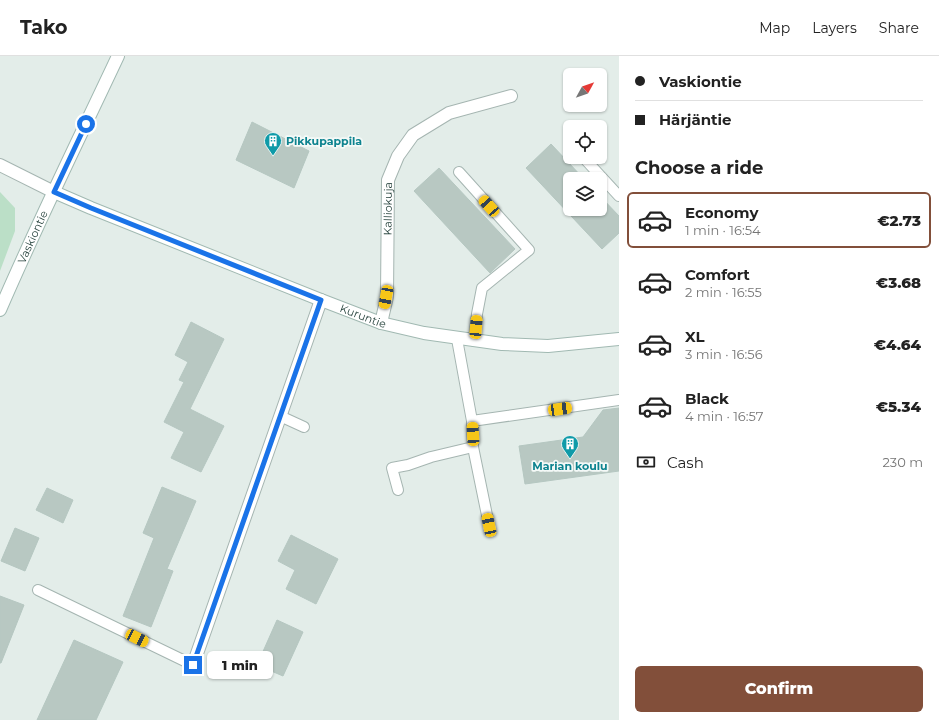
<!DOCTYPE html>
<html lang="en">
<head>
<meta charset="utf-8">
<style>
	body { margin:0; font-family:Montserrat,sans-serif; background:#f2f2f2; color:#222; height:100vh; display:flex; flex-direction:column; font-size:15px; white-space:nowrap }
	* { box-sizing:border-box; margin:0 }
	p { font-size:13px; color:#767676 }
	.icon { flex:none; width:22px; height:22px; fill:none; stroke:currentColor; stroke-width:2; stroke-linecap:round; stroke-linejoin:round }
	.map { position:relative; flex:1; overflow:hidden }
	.sheet { display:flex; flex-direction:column; background:#fff; width:320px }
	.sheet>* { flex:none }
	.hud { display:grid; align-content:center; height:88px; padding:0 16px; background:#fff }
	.needle { width:26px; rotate:50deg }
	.controls { position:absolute; left:563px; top:12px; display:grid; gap:8px }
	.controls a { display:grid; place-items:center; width:44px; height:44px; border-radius:6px; background:#fff; box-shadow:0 1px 3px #0004; font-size:20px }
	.end { position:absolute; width:18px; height:18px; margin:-9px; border:5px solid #1a73e8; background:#fff; box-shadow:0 0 0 2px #fff }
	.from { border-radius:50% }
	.bubble { position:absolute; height:28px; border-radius:6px; background:#fff; box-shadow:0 1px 3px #0004; font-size:13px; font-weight:800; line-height:28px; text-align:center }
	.car { position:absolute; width:12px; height:24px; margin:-12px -6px; border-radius:5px; box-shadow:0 0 3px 1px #0007; background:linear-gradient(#f5c518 24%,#345 0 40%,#f5c518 0 76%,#345 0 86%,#f5c518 0) }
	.hud b { display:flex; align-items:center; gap:14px; height:38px; font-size:15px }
	.hud b+b { border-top:1px solid #e0e0e0 }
	.hud i { width:10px; height:10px; background:#222 }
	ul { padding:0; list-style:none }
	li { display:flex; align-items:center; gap:12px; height:56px; margin:0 8px 6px; padding:0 8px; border:2px solid transparent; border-radius:6px }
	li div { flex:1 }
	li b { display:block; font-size:15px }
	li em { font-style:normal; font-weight:800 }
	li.current { border-color:#824f3a }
	li>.icon { width:36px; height:36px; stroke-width:1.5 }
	h2 { padding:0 16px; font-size:18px; line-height:48px }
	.pay { display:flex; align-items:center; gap:10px; height:44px; padding:0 16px; font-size:15px }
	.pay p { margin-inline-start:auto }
	.button { display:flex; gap:8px; margin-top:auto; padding:8px 16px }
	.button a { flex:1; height:46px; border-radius:6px; background:#824f3a; color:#fff; font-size:16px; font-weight:800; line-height:46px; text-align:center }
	header { display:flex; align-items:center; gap:24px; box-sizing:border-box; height:56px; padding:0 20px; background:#fff; border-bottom:1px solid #e0e0e0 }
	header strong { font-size:19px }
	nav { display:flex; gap:22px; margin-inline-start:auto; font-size:14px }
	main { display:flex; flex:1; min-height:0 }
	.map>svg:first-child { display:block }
</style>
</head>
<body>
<header>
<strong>Tako</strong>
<nav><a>Map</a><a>Layers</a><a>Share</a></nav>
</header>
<main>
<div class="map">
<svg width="619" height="664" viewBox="0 0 619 664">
	<rect width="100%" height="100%" fill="#e3ede9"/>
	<polygon fill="#bbdfc7" points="0,136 15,152 15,175 0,215"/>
	<g fill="#b8c8c2" stroke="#b5c7c1">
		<polygon points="252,66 309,95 294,132 236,104"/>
		<polygon points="551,88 584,123 570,123 570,153 600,153 600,140 619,160 619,177 602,193 526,112"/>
		<polygon points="439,112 515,193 490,217 414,135"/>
		<polygon points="191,266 224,283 190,353 224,370 201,416 171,402 184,376 164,366 184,326 179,324 188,306 175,299"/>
		<polygon points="619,352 619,415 525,428 519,390 583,381 603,354"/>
		<polygon points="162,431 196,445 167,513 173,515 151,571 123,560 154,482 143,477"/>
		<polygon points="47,432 73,444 63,467 36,454"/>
		<polygon points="15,472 39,482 25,515 1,505"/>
		<polygon points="291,479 338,503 316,548 286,533 295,514 278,505"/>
		<polygon points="0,540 24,549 1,607 0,607"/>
		<polygon points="277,564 303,576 283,620 257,609"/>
		<polygon points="74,584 123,606 96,664 37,664"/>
	</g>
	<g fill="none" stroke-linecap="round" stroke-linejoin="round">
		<defs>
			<g id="lane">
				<polyline points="583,101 619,140"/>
				<polyline points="459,116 529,194 482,232 477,258 474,285"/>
				<polyline points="457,283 472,365 473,391 489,469"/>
				<polyline points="280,360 304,371"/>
				<polyline points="472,365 619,344"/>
				<polyline points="398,434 392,412 408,409 431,401 473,391"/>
				<polyline points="38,534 193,609"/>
			</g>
			<g id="street">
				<polyline points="0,109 54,136"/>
				<path id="s1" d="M 381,267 L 387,241 L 388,124 L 398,100 L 413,79 L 449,57 L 511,40"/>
				<polyline points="193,609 321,244"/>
			</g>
			<g id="secondary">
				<path id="s2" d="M 54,136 L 91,152 L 321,244 L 381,267 L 424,277 L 502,288 L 548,290 L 619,283"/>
				<path id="s3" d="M 0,254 C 37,168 78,85 118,0"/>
			</g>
		</defs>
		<use href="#lane" stroke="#a5b5b1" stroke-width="12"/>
		<use href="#street" stroke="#a5b5b1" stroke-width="14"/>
		<use href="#secondary" stroke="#a1b9b2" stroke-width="14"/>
		<use href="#lane" stroke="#fff" stroke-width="10"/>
		<use href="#street" stroke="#fff" stroke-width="12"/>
		<use href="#secondary" stroke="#fff" stroke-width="12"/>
	</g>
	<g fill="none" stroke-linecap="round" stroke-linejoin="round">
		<polyline stroke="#1a73e8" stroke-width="5" points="86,68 54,136 91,152 321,244 193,609"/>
	</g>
	<defs>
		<symbol id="building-pin" viewBox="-11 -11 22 30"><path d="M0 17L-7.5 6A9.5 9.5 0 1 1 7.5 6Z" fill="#0f9aa8" stroke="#f4f9f7"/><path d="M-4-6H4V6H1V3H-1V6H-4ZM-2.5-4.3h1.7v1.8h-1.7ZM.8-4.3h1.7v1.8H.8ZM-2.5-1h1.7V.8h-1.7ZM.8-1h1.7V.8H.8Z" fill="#fff"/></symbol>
	</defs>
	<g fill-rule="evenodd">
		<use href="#building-pin" x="263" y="75" width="20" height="27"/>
		<use href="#building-pin" x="560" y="378" width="20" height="27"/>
	</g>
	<g text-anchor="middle" stroke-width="3.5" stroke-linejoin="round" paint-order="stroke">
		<g font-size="11" font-weight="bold" fill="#0d838f" stroke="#f4f9f7" text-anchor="start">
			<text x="286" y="89">Pikkupappila</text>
			<text x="570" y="414" text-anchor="middle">Marian koulu</text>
		</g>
		<g font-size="11" fill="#223f39" stroke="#f4f9f7">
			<text dy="4" stroke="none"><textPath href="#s1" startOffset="115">Kalliokuja</textPath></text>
			<text dy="4" stroke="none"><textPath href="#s3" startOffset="80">Vaskiontie</textPath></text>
			<text dy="4" stroke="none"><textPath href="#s2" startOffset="333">Kuruntie</textPath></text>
		</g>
	</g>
</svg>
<div class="controls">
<a><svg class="needle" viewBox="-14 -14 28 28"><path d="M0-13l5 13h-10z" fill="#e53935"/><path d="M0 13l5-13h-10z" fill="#767676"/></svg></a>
<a><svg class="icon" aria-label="locate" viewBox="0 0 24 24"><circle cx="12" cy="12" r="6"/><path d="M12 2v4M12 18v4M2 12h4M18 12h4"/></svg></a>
<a><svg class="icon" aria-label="layers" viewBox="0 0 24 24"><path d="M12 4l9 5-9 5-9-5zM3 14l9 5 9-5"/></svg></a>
</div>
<i class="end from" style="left:86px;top:68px"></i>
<i class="end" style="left:193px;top:609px"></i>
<div class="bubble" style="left:207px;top:595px;width:66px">1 min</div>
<i class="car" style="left:489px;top:150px;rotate:318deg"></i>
<i class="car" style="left:386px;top:241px;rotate:191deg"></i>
<i class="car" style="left:476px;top:271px;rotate:5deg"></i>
<i class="car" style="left:560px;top:353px;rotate:82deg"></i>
<i class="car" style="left:473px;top:378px;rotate:357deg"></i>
<i class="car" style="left:489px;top:469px;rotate:348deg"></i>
<i class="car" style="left:137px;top:582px;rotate:116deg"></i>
</div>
<section class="sheet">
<div class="hud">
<b><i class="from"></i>Vaskiontie</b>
<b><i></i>Härjäntie</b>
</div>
<h2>Choose a ride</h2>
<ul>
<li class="current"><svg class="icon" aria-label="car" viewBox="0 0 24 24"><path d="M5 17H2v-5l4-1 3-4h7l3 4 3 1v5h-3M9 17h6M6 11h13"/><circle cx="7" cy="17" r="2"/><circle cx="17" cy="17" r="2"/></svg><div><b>Economy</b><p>1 min · 16:54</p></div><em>€2.73</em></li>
<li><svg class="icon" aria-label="car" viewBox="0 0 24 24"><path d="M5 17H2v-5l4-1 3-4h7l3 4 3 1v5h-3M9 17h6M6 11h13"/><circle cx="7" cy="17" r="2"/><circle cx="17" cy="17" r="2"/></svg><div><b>Comfort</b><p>2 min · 16:55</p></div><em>€3.68</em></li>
<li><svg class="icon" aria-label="car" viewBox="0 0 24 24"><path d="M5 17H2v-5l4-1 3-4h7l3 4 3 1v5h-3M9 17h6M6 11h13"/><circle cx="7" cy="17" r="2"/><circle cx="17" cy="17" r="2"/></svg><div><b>XL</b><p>3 min · 16:56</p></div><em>€4.64</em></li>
<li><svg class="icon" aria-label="car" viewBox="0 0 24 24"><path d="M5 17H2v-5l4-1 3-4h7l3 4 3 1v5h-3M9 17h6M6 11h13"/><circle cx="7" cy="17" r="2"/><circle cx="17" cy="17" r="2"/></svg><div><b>Black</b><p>4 min · 16:57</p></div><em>€5.34</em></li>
</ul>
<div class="pay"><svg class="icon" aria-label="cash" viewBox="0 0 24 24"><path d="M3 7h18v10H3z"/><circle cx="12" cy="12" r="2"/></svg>Cash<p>230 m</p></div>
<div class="button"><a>Confirm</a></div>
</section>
</main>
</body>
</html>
